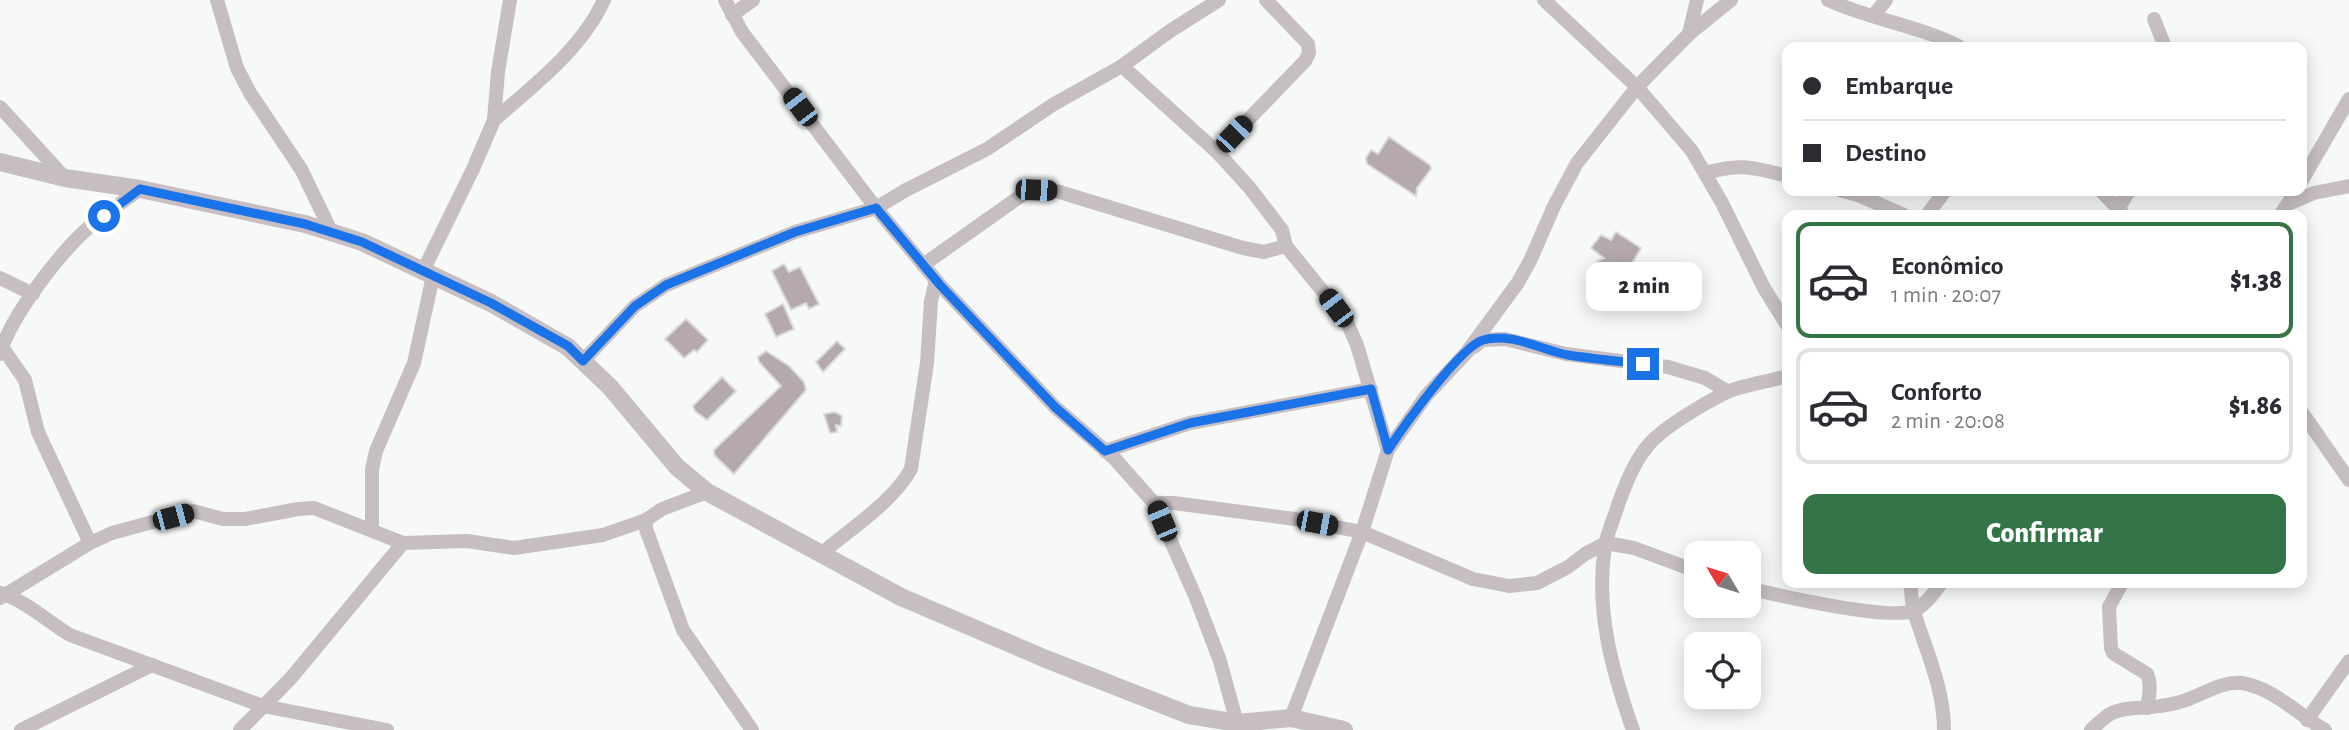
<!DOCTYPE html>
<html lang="pt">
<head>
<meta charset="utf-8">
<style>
	body { margin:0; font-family:"Alegreya Sans",sans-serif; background:#f2f2f3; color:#2b2b33; height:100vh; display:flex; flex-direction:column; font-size:26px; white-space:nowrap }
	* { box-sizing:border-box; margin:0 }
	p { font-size:23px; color:#7c7c81 }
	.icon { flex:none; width:38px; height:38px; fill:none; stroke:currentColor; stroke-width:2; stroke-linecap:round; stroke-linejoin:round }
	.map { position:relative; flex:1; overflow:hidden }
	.panel { position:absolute; left:1782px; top:210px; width:525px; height:378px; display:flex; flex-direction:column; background:#fff; border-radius:14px; box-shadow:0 4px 18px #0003 }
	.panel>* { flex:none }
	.banner { position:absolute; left:1782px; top:42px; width:525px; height:154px; border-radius:14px; box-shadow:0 4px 18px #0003; display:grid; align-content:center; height:154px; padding:0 21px; background:#fff }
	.needle { width:46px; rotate:308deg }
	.buttons { position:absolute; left:1684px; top:541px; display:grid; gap:14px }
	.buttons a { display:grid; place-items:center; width:77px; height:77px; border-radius:14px; background:#fff; box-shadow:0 4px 18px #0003; font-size:35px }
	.end { position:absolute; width:32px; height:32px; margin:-16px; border:9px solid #1a73e8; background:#fff; box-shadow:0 0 0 4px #fff }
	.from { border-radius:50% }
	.bubble { position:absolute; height:49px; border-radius:14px; background:#fff; box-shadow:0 4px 18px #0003; font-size:23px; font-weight:800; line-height:49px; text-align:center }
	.car { position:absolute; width:21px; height:42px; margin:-21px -10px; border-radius:9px; box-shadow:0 0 5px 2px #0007; background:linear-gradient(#222 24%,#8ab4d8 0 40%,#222 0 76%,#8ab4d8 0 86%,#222 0) }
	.banner b { display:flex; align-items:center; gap:24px; height:66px; font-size:26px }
	.banner b+b { border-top:2px solid #e1e1e2 }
	.banner i { width:18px; height:18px; background:#2b2b33 }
	ul { padding:12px 0 0; list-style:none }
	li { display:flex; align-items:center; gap:21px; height:116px; margin:0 14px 10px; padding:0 7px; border:4px solid #e1e1e2; border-radius:14px }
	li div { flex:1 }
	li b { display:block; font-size:26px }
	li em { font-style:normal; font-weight:800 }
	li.current { border-color:#347547 }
	li>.icon { width:63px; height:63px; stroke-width:1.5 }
	.cta { display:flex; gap:14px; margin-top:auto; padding:14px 21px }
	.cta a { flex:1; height:80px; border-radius:14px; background:#347547; color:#fff; font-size:28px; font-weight:800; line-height:80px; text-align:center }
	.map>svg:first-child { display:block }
</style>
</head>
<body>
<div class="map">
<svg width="2349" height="730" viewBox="0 0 2349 730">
	<rect width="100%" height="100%" fill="#f7f8f8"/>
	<g fill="#b5a8af" stroke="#d9dada" stroke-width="2">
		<polygon points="1389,137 1430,165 1431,169 1417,188 1416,196 1367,164 1366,158 1371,150 1378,154"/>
		<polygon points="1616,232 1641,248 1621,282 1599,267 1597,261 1604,258 1591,248 1601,235 1611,240"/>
		<polygon points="784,264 789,272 800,267 819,304 809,309 806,303 791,310 772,271"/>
		<polygon points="783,304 794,329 776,337 765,314"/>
		<polygon points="686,319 708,340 697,352 694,350 684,358 665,339"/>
		<polygon points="837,341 845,349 823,372 816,362"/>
		<polygon points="766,351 789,366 804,382 806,390 734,474 714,455 714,450 781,386 759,362 758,357"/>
		<polygon points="722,377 736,391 707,420 695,411 693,406"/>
		<polygon points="835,412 842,416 841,426 836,425 837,432 830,433 824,414"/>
	</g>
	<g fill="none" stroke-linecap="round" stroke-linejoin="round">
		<g stroke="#c6bec2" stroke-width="14">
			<polyline points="217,0 237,68 250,93 301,169 332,233"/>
			<polyline points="725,0 742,32 876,208 940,285 1055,407 1115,459 1154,503 1196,598 1220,661 1237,723"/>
			<polyline points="1544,0 1637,87 1692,151 1722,203 1764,288 1787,325"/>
			<path d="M 1828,0 C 1871,20 1918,25 1960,47"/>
			<polyline points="732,15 753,0"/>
			<polyline points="1873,16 1886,0"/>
			<polyline points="2154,19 2165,47"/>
			<polyline points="1689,34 1697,0"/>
			<polyline points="1122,66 1217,152 1249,187 1282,230 1286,246 1346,320 1357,345 1388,450"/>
			<polyline points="0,107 65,178"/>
			<path d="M 494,120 C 533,86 582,49 604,0"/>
			<polyline points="1217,152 1305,61 1309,53 1308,44 1266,0"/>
			<path d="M 1705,173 C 1740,163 1752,167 1787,176"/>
			<polyline points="2301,182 2349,99"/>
			<polyline points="1842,191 1858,195 1904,215"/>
			<polyline points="2101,191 2124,215"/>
			<polyline points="2290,203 2314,193 2349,186"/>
			<polyline points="2118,209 2129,191"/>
			<polyline points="1927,215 1945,191"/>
			<polyline points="2280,215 2294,195"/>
			<polyline points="923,265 1022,195 1036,190 1053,190 1243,248 1264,252 1286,246"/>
			<polyline points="423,271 473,169 494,120 498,72 510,0"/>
			<polyline points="0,278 33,294"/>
			<polyline points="2,347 25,380 38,432 90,543"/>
			<polyline points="1474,347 1482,340 1505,339 1566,354 1668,367 1705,378 1727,391"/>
			<path d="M 0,354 C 10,317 59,254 88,228 C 104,214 123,202 140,189"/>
			<polyline points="583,361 635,306 666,285 795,232 876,208 906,190 987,149 1054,104 1122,66 1170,31 1219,0"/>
			<polyline points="2301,411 2349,480"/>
			<polyline points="1105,451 1190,423 1371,389"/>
			<polyline points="1154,503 1174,503 1295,519 1362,532 1473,579 1509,586 1537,583 1568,567 1585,554 1606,543 1634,548 1696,571"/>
			<polyline points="646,520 646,529 683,630 752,730"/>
			<polyline points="372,530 372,469 376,451 414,363 433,276"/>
			<path d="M 821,554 C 850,529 893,502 911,469 L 927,363 L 931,301 L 936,280"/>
			<path d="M 1910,583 C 1912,593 1911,605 1915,615 C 1927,653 1944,689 1944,730"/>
			<path d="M 2122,583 L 2109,607 L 2111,648 L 2113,653 L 2147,674 C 2152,685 2149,696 2147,708"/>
			<path d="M 1748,588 C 1776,595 1893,622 1915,610 C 1925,605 1935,592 1941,583"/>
			<path d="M 1,593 C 27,602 47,621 70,635 L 263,706 L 387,730"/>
			<polyline points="0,598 90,543 112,533 193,511 223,519 245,519 298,509 314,508 403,543"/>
			<polyline points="1291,718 1362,532 1388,450 1426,396 1467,352 1517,284 1530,261 1554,206 1577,163 1637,87 1689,34 1731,0"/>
			<polyline points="2307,720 2349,661"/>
			<polyline points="21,730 152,665"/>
			<polyline points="240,730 291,678 403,543 467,541 514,548 603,535 646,520 662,509 707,492"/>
			<path d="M 1633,730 C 1612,671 1595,609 1605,546 C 1607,533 1614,519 1618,505 C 1625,486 1633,464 1646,448 C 1660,429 1703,404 1725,393 C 1738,386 1771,381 1787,376"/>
			<path d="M 2091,730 C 2098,724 2104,717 2112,713 C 2126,706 2145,709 2160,706 C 2168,705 2178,703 2186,700 C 2204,694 2222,681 2242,683 C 2273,688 2299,715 2325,730"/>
		</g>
		<polyline stroke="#c6bec2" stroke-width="18" points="0,162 65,178 140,189 305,224 362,242 491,303 568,347 610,387 677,467 707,492 901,597 1046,659 1189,715 1237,723 1291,718 1344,730"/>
	</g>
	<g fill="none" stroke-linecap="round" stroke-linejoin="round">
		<path stroke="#1a73e8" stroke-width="9" d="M 104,216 L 140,189 L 305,224 L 362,242 L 491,303 L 568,346 L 583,361 L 635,306 L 666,285 L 795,232 L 876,208 L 940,285 L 1055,407 L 1105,451 L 1190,423 L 1371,389 L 1388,450 C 1403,427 1460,347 1483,340 C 1511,332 1542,350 1568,355 C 1593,359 1618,361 1643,364"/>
	</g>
</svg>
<div class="buttons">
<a><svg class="needle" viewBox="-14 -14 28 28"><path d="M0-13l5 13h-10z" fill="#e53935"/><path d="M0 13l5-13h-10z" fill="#7c7c81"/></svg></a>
<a><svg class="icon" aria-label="locate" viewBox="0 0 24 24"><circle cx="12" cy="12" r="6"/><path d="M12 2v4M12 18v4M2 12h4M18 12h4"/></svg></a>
</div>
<i class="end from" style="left:104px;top:216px"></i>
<i class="end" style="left:1643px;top:364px"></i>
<div class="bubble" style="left:1586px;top:262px;width:116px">2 min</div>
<i class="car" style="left:800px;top:107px;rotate:323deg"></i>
<i class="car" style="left:1234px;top:134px;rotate:44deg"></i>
<i class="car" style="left:1036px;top:190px;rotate:92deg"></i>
<i class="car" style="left:1336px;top:308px;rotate:323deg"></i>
<i class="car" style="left:173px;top:517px;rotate:75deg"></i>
<i class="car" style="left:1162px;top:521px;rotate:337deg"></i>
<i class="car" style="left:1317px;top:523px;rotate:101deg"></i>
<div class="banner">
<b><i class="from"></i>Embarque</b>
<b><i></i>Destino</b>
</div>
<section class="panel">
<ul>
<li class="current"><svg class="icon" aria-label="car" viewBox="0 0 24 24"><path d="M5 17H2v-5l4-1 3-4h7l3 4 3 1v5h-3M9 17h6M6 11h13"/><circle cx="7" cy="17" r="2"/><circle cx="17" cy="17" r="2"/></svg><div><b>Econômico</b><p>1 min · 20:07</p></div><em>$1.38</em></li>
<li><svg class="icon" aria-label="car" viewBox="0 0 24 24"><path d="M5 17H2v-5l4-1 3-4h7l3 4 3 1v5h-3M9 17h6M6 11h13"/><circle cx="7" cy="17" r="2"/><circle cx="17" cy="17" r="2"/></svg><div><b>Conforto</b><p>2 min · 20:08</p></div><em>$1.86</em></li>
</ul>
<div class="cta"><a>Confirmar</a></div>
</section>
</div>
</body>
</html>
